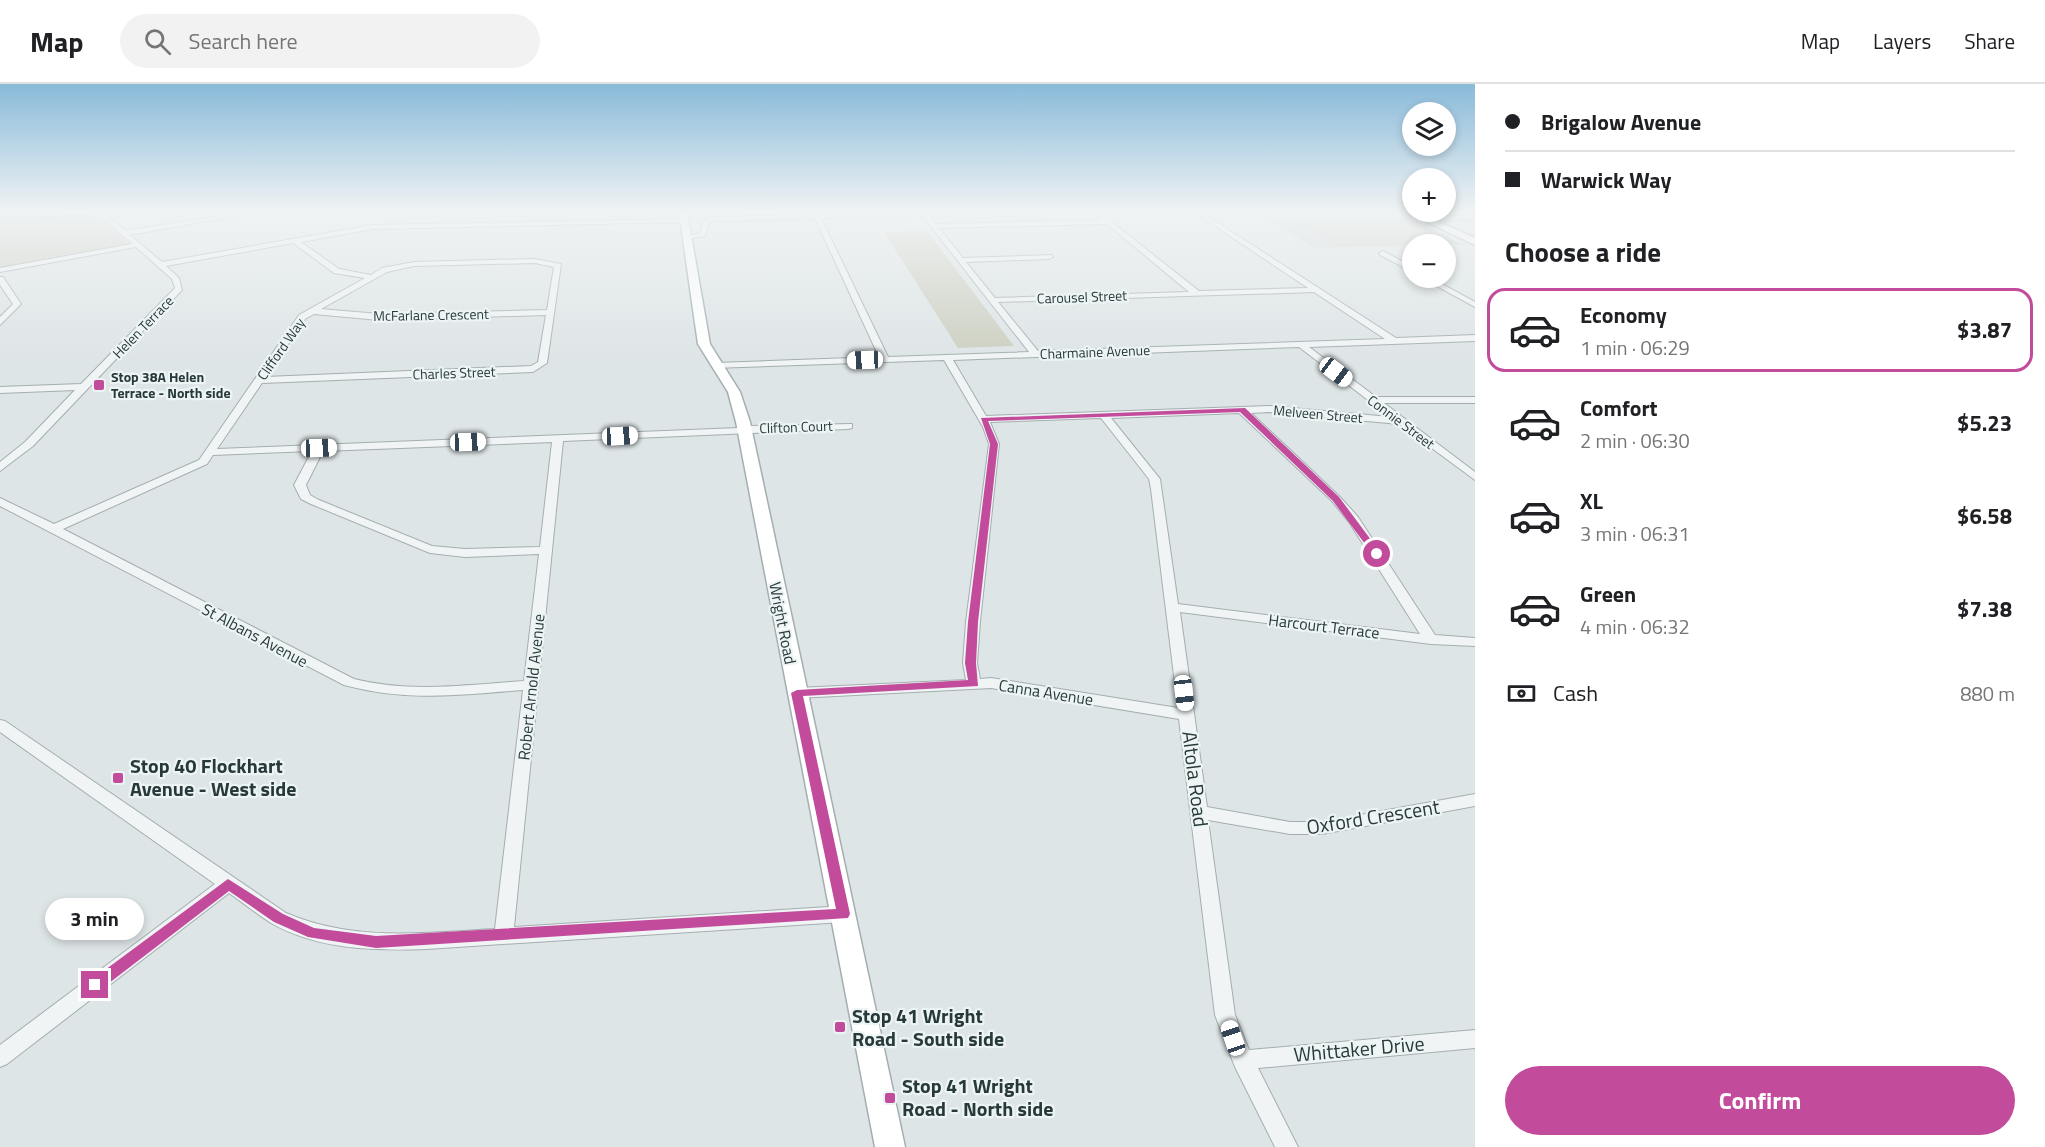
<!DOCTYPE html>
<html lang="en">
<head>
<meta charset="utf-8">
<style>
	body { margin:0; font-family:"Titillium Web",sans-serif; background:#f2f2f2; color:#202124; height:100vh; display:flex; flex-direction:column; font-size:22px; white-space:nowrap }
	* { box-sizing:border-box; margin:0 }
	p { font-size:20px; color:#757577 }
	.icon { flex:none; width:33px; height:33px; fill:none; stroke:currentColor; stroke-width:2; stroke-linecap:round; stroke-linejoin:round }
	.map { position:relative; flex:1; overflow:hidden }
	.drawer { display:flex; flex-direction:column; background:#fff; width:570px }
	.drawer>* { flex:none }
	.hud { display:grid; align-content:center; height:132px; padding:0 30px; background:#fff }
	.buttons { position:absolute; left:1402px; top:18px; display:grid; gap:12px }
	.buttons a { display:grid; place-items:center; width:54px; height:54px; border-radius:50%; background:#fff; box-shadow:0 3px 9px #0003; font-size:30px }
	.end { position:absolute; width:27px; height:27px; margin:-14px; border:8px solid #c24b9c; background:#fff; box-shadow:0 0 0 3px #fff }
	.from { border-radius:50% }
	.bubble { position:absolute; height:42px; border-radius:21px; background:#fff; box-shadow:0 3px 9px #0003; font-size:20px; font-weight:700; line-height:42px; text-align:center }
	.car { position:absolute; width:18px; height:36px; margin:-18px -9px; border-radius:8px; box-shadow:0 0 4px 2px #0007; background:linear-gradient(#fff 24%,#345 0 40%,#fff 0 76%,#345 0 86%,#fff 0) }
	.hud b { display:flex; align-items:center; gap:21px; height:57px; font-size:22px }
	.hud b+b { border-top:2px solid #e0e0e0 }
	.hud i { width:15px; height:15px; background:#202124 }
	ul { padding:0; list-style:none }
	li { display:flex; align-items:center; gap:18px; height:84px; margin:0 12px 9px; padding:0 18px; border:3px solid transparent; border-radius:18px }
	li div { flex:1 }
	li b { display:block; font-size:22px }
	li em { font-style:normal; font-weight:700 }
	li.on { border-color:#c24b9c }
	li>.icon { width:54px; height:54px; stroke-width:1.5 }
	h2 { padding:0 30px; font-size:27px; line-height:72px }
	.pay { display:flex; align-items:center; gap:15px; height:66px; padding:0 30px; font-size:22px }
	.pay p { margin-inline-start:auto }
	.action { display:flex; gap:12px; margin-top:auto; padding:12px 30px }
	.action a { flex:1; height:69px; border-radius:36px; background:#c24b9c; color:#fff; font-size:24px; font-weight:700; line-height:69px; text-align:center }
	header { display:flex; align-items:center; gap:36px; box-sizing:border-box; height:84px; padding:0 30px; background:#fff; border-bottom:2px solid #e0e0e0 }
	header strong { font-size:28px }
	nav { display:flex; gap:33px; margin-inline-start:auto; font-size:21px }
	.search { width:420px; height:54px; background:#f2f2f2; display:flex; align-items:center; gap:15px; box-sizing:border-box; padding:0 21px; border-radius:33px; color:#757577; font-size:22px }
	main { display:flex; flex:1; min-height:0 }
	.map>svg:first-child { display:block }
</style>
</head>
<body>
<header>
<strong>Map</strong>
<div class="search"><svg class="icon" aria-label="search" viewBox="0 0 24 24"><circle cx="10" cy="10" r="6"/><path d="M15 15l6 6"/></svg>Search here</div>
<nav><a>Map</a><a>Layers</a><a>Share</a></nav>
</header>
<main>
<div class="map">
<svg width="1475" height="1063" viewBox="0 0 1475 1063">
	<rect width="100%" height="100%" fill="#dee5e6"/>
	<polygon fill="#ccd6d8" points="1253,128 1396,128 1465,161 1315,164"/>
	<g fill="#cccfc0">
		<polygon points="95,130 128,160 0,184 0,133"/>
		<polygon points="1410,136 1458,160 1339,163 1297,139"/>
		<polygon points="927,147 1014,262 958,264 884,148"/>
	</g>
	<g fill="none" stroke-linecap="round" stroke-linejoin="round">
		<defs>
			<g id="street">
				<polygon points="57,128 95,128 92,130 0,134 0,130"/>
				<path d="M 97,128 L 103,128 L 126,147 L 243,128 L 255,128 L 130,151 L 162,178 L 373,141 L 686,135 L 684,138 L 373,145 L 301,158 L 339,185 L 371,191 L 382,184 L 414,178 L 535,175 L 561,180 L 547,279 L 533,288 L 262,299 L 217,365 L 739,344 L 744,342 L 852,340 L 852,344 L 848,345 L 563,357 L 514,843 L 843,822 L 850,825 L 852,830 L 850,835 L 843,838 L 427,865 C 375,867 318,866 271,839 C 257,830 243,819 229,809 L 7,980 L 0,983 L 0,961 L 215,800 L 0,648 L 0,636 L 5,637 L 286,829 C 353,858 424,849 495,845 L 523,606 C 459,611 407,618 344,601 L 0,422 L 0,414 L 54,440 L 199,376 L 299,231 L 365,194 L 334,189 L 293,159 L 166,182 L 179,194 L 182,206 L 33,362 L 0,387 L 0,378 L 25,358 L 75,306 L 0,309 L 0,303 L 81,300 L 175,204 L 172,195 L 136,163 L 0,188 L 0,184 L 132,160 ZM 535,179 L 554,183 L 547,226 L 379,230 L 321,225 L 387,188 L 414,182 ZM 314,230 L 379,236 L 546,231 L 538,278 L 531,282 L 266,293 L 305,235 ZM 552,358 L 540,463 L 465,465 L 432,462 L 319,416 L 310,411 L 306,401 L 323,367 ZM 312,367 L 294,401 L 301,415 L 311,420 L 430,469 L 465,473 L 539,470 L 524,597 C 467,601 410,609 354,595 L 63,445 L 207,380 L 213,371 Z"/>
				<path d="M 926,128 L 936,140 L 1102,136 L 1093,128 L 1099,128 L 1199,207 L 1308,204 L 1194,128 L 1201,128 L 1396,254 L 1475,251 L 1475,257 L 1309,263 L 1376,313 L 1475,313 L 1475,319 L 1384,319 L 1475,388 L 1475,396 L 1399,340 L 1269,328 L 1251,329 L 1340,413 L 1358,433 L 1435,551 L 1475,554 L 1475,562 L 1431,560 L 1180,528 L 1207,723 L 1290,738 L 1322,738 L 1475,710 L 1475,722 L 1322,750 L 1290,750 L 1208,736 L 1235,931 L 1249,966 L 1475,946 L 1475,964 L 1258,984 L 1298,1063 L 1275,1063 L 1235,983 L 1215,931 L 1179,635 L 991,604 L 797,614 L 790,609 L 797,604 L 966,596 L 963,579 L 966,538 L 989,360 L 983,343 L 944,276 L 713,284 L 713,280 L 716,279 L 879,273 L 815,134 L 715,137 L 709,138 L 705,152 L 687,155 L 684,153 L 700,149 L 704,136 L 715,133 ZM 922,131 L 1029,268 L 888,273 L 821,134 ZM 1107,140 L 1189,208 L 995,214 L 966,178 L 1049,175 L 1053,173 L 1052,171 L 963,174 L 939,144 ZM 1314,208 L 1385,255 L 1038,267 L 998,218 ZM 1299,263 L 1390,333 L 1269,322 L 986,332 L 953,276 ZM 1239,329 L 1332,417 L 1349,438 L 1420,550 L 1178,520 L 1160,395 L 1111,334 ZM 1101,334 L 1149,395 L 1151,405 L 1178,624 L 991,594 L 980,595 L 977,579 L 980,538 L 999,360 L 990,338 Z"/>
				<polygon points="1475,131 1475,135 1439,136 1436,134 1439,132"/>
				<polygon points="1383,167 1413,183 1413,188 1380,171 1379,169"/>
				<polygon points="0,193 3,193 21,220 0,241 0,233 13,220 0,201"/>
				<polygon points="1422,194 1431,194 1475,218 1475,223"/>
			</g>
			<g id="secondary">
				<polygon points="679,128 687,128 710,260 740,308 750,338 905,1063 875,1063 736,338 728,308 698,260"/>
				<polygon points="1406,128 1416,128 1475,154 1475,161"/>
			</g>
		</defs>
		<use href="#street" stroke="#a4aeb0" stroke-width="2"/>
		<use href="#secondary" stroke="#a4aeb0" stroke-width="3"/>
		<use href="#street" fill="#f0f4f5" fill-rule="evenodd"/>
		<use href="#secondary" fill="#fff" fill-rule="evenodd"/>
	</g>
	<linearGradient id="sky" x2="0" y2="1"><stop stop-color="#89bad9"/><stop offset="0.46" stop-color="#f0f3f4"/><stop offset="1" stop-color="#f0f3f4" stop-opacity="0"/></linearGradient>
	<rect width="1475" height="276" fill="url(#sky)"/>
	<polygon fill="#c24b9c" points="1245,324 1339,413 1380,468 1380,472 1374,472 1333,417 1240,328 988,337 998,360 978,538 976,579 978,602 803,612 850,830 848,834 376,864 308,853 274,838 229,807 100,906 90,906 88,901 90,897 228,795 283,830 314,844 376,852 836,825 791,609 797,606 968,596 965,579 968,538 990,360 981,334"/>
	<g fill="#c24b9c" stroke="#edf4f4" stroke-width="2">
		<rect x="93" y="295" width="12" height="12" rx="3"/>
		<rect x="112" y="688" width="12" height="12" rx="3"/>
		<rect x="834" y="937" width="12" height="12" rx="3"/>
		<rect x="884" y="1008" width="12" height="12" rx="3"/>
	</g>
	<g text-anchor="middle" stroke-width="4.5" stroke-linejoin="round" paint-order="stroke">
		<g font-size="14" fill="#28393c" stroke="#edf4f4">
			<text transform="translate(1082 213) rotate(-2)" y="5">Carousel Street</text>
			<text transform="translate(431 231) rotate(-1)" y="5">McFarlane Crescent</text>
			<text transform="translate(143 243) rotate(-46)" y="5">Helen Terrace</text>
			<text transform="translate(281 265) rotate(-55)" y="5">Clifford Way</text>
			<text transform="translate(1095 268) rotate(-2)" y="5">Charmaine Avenue</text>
			<text transform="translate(454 289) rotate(-2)" y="5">Charles Street</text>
			<text transform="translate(1318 330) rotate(5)" y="5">Melveen Street</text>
			<text transform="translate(1401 338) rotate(37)" y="5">Connie Street</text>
			<text transform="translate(796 343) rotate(-2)" y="5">Clifton Court</text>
		</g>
		<g font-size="14" font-weight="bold" fill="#28393c" stroke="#edf4f4" text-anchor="start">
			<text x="111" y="298">Stop 38A Helen<tspan x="111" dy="16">Terrace - North side</tspan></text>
		</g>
		<g font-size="16" fill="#28393c" stroke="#edf4f4">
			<text transform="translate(783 539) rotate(79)" y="6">Wright Road</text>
			<text transform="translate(1324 542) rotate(7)" y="6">Harcourt Terrace</text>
			<text transform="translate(255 551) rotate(28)" y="6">St Albans Avenue</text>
			<text transform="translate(531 603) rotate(-84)" y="6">Robert Arnold Avenue</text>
			<text transform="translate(1046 608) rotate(9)" y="6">Canna Avenue</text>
		</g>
		<g font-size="20" font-weight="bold" fill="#28393c" stroke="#edf4f4" text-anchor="start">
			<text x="130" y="689">Stop 40 Flockhart<tspan x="130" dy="23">Avenue - West side</tspan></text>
			<text x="852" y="939">Stop 41 Wright<tspan x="852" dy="23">Road - South side</tspan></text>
			<text x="902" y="1009">Stop 41 Wright<tspan x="902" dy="23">Road - North side</tspan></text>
		</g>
		<g font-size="20" fill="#28393c" stroke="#edf4f4">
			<text transform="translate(1195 695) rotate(83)" y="7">Altola Road</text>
			<text transform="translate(1373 733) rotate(-9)" y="7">Oxford Crescent</text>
			<text transform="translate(1359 965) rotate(-5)" y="7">Whittaker Drive</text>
		</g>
	</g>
</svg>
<div class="buttons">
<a><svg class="icon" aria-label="layers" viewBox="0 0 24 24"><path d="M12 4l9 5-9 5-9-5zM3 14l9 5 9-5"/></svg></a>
<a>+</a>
<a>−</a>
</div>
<i class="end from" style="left:1377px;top:470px"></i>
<i class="end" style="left:95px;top:901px"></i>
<div class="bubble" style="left:45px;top:814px;width:99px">3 min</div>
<i class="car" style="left:865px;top:276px;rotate:268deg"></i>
<i class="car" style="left:1336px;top:288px;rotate:127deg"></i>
<i class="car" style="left:620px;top:352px;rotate:87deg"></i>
<i class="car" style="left:468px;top:358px;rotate:88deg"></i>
<i class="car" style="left:319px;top:364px;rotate:88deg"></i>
<i class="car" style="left:1184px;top:609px;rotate:173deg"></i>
<i class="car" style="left:1233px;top:954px;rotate:341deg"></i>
</div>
<section class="drawer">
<div class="hud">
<b><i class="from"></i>Brigalow Avenue</b>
<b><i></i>Warwick Way</b>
</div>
<h2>Choose a ride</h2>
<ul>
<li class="on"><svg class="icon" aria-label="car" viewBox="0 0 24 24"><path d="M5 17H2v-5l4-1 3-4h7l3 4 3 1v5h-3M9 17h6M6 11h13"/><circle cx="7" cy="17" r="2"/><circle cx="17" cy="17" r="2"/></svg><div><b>Economy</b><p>1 min · 06:29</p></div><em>$3.87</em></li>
<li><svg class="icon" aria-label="car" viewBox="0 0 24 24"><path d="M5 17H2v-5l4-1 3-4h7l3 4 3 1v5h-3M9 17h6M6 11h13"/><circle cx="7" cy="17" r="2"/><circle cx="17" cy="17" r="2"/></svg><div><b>Comfort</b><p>2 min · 06:30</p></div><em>$5.23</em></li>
<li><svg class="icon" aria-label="car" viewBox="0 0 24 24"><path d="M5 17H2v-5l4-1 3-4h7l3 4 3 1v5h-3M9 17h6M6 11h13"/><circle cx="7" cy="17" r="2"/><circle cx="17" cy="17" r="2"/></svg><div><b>XL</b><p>3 min · 06:31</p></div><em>$6.58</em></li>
<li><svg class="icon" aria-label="car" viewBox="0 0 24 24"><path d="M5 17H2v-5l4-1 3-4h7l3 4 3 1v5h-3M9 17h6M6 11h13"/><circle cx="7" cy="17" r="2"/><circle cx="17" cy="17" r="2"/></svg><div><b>Green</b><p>4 min · 06:32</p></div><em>$7.38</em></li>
</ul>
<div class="pay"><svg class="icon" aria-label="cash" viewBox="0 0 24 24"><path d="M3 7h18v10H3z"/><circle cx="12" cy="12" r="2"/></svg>Cash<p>880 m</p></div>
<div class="action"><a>Confirm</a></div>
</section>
</main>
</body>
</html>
